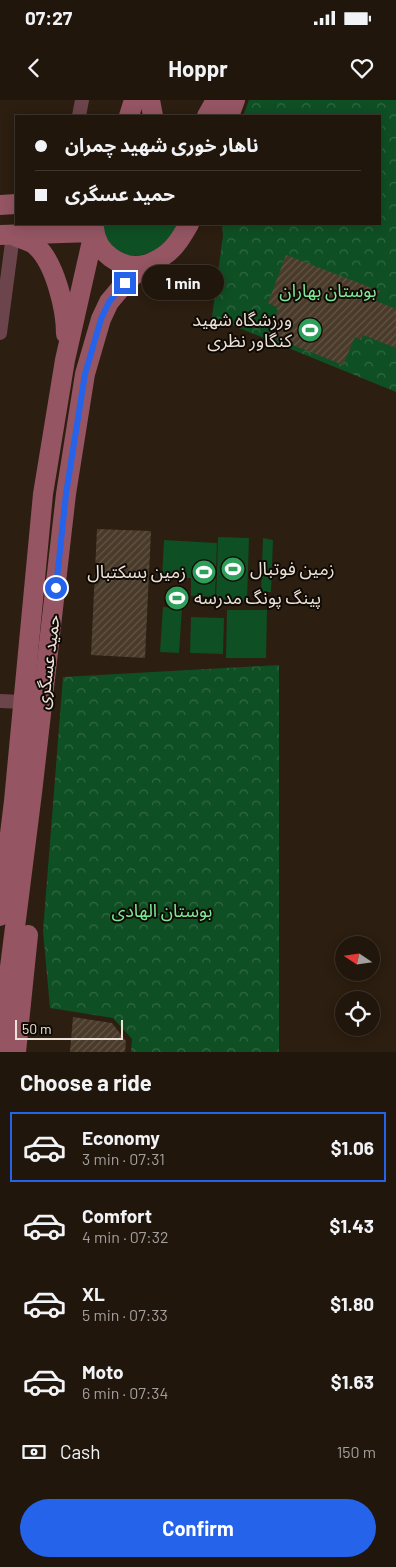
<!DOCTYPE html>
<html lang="en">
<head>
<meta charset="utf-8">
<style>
	body { margin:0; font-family:Barlow,"Noto Sans Arabic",sans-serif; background:#2d231a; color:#f1f3f6; height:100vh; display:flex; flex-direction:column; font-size:19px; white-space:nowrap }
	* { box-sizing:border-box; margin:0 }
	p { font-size:16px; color:#a29f9d }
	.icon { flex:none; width:28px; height:28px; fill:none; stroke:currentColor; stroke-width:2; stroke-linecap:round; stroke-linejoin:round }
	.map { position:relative; height:952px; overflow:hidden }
	.drawer { display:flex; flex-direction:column; background:#21160c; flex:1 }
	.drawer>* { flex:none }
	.guide { position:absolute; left:15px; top:15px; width:366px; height:110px; border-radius:0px; box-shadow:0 2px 12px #0003,0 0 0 1px #3e352d; display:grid; align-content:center; height:110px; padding:0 20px; background:#21160c }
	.needle { width:32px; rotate:283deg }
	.controls { position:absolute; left:335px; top:836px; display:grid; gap:10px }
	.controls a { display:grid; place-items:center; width:45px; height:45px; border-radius:50%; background:#21160c; box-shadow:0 2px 12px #0003,0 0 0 1px #3e352d; font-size:25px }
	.scale { position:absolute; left:15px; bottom:12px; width:108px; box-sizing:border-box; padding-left:5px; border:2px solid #ece2d9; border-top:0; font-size:14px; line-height:18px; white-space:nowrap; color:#ece2d9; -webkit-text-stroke:4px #100a05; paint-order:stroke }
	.end { position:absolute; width:22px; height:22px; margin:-11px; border:6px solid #2563eb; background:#fff; box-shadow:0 0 0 2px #fff }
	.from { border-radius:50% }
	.bubble { position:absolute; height:35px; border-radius:18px; background:#21160c; box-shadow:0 2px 12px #0003,0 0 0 1px #3e352d; font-size:16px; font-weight:700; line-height:35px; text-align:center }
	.guide b { display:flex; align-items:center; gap:18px; height:48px; font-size:19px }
	.guide b+b { border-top:1px solid #3e352d }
	.guide i { width:12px; height:12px; background:#f1f3f6 }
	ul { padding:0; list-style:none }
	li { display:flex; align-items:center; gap:15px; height:70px; margin:0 10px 8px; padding:0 10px; border:2px solid transparent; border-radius:0px }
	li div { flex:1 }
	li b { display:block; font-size:19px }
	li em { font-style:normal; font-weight:700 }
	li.selected { border-color:#2563eb }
	li>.icon { width:45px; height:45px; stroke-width:1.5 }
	h2 { padding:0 20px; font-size:22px; line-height:60px }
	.pay { display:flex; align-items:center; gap:12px; height:55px; padding:0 20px; font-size:19px }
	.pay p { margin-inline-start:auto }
	.cta { display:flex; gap:10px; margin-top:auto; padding:10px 20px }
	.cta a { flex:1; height:58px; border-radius:30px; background:#2563eb; color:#fff; font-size:20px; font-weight:700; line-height:58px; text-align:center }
	.status { display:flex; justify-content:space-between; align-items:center; height:35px; padding:0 25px; background:#21160c; direction:ltr }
	.status svg { height:14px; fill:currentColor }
	header { display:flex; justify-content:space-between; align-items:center; height:65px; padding:0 20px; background:#21160c; font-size:22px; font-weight:700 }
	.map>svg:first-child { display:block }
</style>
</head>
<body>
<div class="status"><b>07:27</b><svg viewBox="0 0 49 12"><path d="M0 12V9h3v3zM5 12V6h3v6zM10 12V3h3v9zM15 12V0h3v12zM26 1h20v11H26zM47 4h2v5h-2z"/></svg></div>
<header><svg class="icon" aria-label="back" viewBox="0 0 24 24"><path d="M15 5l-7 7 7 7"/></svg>Hoppr<svg class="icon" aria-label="heart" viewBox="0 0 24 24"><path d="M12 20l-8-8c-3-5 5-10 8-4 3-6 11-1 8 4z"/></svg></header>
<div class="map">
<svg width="396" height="952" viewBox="0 0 396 952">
	<defs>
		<pattern id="park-crowns" width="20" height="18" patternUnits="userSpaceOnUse" patternTransform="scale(1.25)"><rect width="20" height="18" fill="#0f4f24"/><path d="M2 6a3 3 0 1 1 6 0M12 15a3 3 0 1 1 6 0" fill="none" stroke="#326843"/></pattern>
		<pattern id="building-hatch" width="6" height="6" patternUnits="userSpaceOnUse" patternTransform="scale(1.25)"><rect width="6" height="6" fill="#493a2a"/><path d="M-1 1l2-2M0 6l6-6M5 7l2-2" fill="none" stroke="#635648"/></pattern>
	</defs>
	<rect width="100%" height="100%" fill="#2c1e10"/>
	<g fill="#0f4f24">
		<path d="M 101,124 L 179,124 C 175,130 171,138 165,143 C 149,157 126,162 110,145 C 105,141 103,130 101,124 Z"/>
		<polygon points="218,437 249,438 247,501 216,499"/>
		<polygon points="263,438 273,440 271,492 261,492"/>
		<polygon points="164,440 217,443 215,497 191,496 191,478 162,478"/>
		<polygon points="163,507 182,508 179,553 160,552"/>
		<polygon points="227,510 267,510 266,558 226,558"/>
		<polygon points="191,517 224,518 223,554 190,553"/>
	</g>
	<g fill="url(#park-crowns)">
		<polygon points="249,0 396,0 396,292 212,217 223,135 222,124 380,124 380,16 243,16"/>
		<polygon points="279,565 279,952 131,952 132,939 113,918 50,908 43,831 63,577"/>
	</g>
	<g fill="url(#building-hatch)">
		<polygon points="286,155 380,191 376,201 396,209 396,248 363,235 361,240 355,237 343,265 268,235 279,208 268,203"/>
		<polygon points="97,429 151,431 145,558 91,555"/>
		<polygon points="73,917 112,923 126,941 125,952 70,952"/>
	</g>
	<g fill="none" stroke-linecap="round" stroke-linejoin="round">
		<g stroke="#6c444b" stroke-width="14">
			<polyline points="79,16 82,0"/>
			<polyline points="0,233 13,135"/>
			<polyline points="0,601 23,602"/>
		</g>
		<g stroke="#955563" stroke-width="20">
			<polyline points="150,0 153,16"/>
			<polyline points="129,16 134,0"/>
			<polyline points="207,16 216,0"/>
			<polyline points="229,16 235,0"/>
			<polyline points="0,105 16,104"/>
			<path d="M 94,128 C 96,152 120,170 144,165 C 150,164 157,160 162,157 C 175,149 182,136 189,124"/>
			<polyline points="0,135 94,132 65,260 43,394 14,701 0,816"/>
			<path d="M 15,136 C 21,139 31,141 36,146 C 55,163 66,209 66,234"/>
			<polyline points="0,946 32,693 66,394 85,274 101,219 109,202 125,183 145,165"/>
			<polyline points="16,952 28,835"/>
		</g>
	</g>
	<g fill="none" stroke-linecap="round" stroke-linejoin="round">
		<polyline stroke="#2563eb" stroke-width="6" points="56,488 66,394 85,274 101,219 109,202 125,183"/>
	</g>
	<defs>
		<symbol id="stadium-disc" viewBox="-11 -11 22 22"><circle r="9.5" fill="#2e9e5b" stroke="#100a05"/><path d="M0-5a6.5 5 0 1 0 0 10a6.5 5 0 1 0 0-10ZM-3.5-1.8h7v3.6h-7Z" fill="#fff"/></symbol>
	</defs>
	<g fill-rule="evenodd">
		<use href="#stadium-disc" x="296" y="216" width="28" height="28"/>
		<use href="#stadium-disc" x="219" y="455" width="28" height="28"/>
		<use href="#stadium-disc" x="190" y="458" width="28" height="28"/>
		<use href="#stadium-disc" x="163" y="484" width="28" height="28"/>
	</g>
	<g text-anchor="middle" stroke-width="4" stroke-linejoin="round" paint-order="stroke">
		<g font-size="18" fill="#7deb97" stroke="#100a05">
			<text x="328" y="197">بوستان بهاران</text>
			<text x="162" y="817">بوستان الهادی</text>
		</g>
		<g font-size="18" fill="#ece2d9" stroke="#100a05" text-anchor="end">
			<text x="292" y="226">ورزشگاه شهید<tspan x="292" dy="21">کنگاور نظری</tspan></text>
			<text x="250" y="475" text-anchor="start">زمین فوتبال</text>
			<text x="186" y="478">زمین بسکتبال</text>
			<text x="194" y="504" text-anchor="start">پینگ پونگ مدرسه</text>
		</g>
		<g font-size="18" fill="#ece2d9" stroke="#100a05">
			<text transform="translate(48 562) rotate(-83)" y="6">حمید عسگری</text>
		</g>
	</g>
</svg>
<div class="controls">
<a><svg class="needle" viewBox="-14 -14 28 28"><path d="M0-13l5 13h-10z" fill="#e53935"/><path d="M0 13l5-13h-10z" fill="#a29f9d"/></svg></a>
<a><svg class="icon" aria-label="locate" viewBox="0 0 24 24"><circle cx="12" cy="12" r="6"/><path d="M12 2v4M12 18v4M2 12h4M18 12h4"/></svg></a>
</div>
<div class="scale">50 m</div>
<i class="end from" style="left:56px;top:488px"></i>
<i class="end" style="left:125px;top:183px"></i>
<div class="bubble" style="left:142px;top:165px;width:82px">1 min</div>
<div class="guide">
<b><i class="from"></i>ناهار خوری شهید چمران</b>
<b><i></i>حمید عسگری</b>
</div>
</div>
<section class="drawer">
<h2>Choose a ride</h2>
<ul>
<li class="selected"><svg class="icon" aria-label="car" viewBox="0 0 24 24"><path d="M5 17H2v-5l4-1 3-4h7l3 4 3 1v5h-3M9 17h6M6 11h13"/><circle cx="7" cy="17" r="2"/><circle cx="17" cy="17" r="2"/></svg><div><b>Economy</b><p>3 min · 07:31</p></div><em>$1.06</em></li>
<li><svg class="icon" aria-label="car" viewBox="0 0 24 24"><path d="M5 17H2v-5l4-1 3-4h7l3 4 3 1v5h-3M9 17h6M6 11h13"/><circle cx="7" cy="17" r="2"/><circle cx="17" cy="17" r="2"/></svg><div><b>Comfort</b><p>4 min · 07:32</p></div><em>$1.43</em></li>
<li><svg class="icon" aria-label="car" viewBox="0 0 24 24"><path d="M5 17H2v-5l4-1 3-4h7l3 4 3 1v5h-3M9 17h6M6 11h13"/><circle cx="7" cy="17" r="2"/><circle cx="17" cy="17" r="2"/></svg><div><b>XL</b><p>5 min · 07:33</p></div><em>$1.80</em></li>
<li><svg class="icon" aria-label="car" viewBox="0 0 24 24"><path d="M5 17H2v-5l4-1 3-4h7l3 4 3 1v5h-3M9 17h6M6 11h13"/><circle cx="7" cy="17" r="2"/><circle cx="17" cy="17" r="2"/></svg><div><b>Moto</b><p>6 min · 07:34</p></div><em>$1.63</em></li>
</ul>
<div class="pay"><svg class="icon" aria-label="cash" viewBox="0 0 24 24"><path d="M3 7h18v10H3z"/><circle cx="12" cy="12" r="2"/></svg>Cash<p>150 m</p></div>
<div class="cta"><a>Confirm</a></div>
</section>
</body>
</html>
